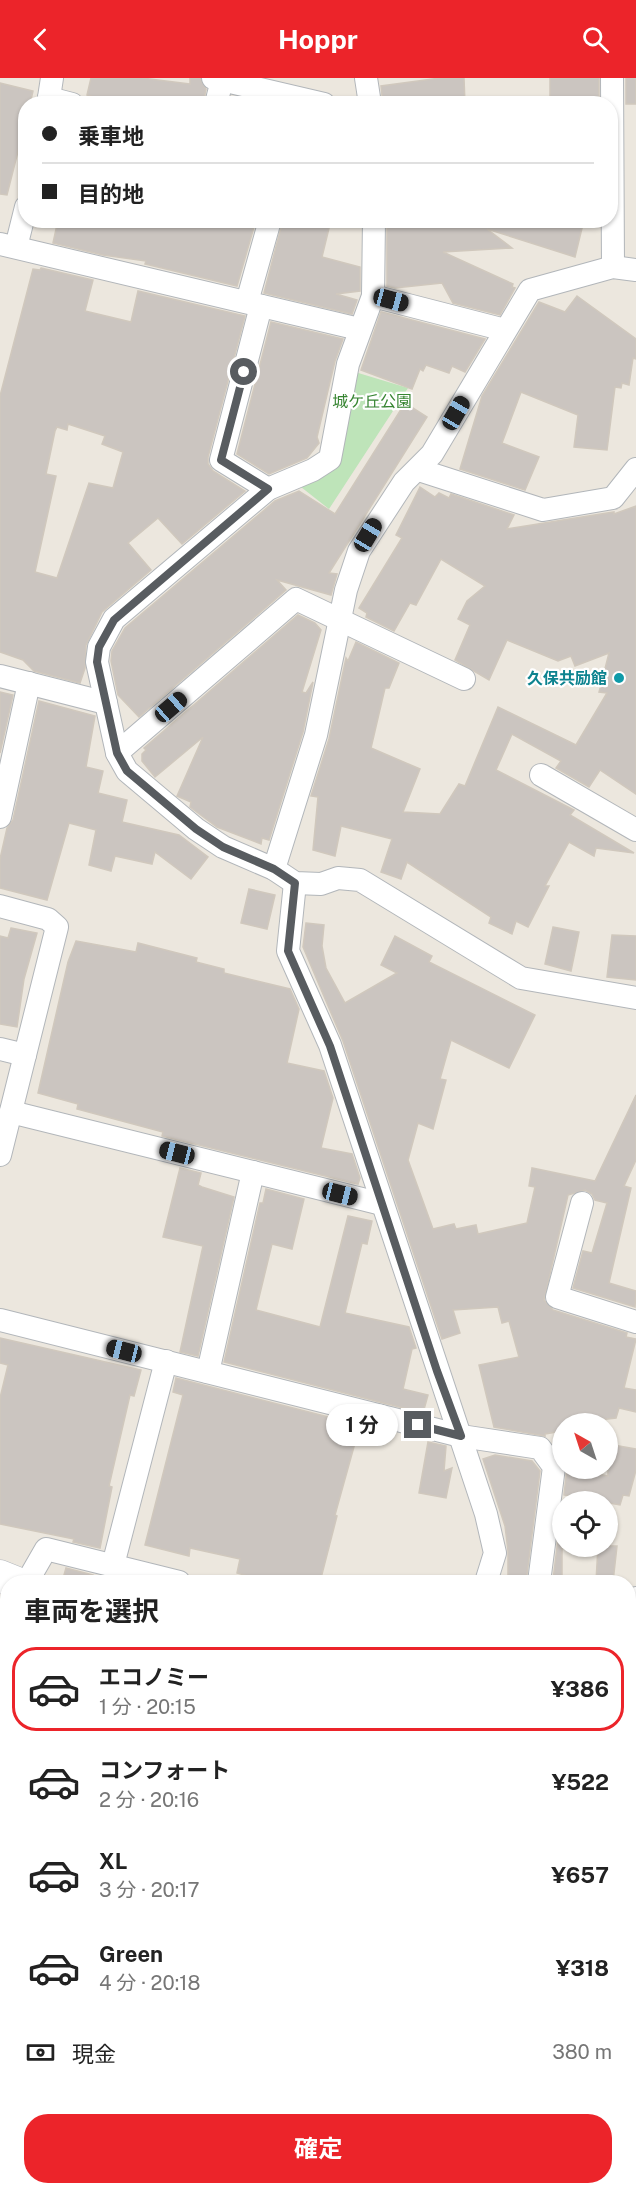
<!DOCTYPE html>
<html lang="ja">
<head>
<meta charset="utf-8">
<style>
	body { margin:0; font-family:"Public Sans","Noto Sans JP",sans-serif; background:#f2f2f2; color:#222; height:100vh; display:flex; flex-direction:column; font-size:22px; white-space:nowrap }
	* { box-sizing:border-box; margin:0 }
	p { font-size:20px; color:#767676 }
	.icon { flex:none; width:33px; height:33px; fill:none; stroke:currentColor; stroke-width:2; stroke-linecap:round; stroke-linejoin:round }
	.map { position:relative; flex:1; overflow:hidden }
	.panel { position:absolute; left:0px; top:1497px; width:636px; height:620px; display:flex; flex-direction:column; background:#fff; border-radius:24px 24px 0 0; box-shadow:0 2px 4px #0004 }
	.panel>* { flex:none }
	.top-card { position:absolute; left:18px; top:18px; width:600px; height:132px; border-radius:24px; box-shadow:0 2px 4px #0004; display:grid; align-content:center; height:132px; padding:0 24px; background:#fff }
	.needle { width:39px; rotate:321deg }
	.controls { position:absolute; left:552px; top:1335px; display:grid; gap:12px }
	.controls a { display:grid; place-items:center; width:66px; height:66px; border-radius:50%; background:#fff; box-shadow:0 2px 4px #0004; font-size:30px }
	.end { position:absolute; width:27px; height:27px; margin:-14px; border:8px solid #585c60; background:#fff; box-shadow:0 0 0 3px #fff }
	.from { border-radius:50% }
	.bubble { position:absolute; height:42px; border-radius:21px; background:#fff; box-shadow:0 2px 4px #0004; font-size:20px; font-weight:700; line-height:42px; text-align:center }
	.car { position:absolute; width:18px; height:36px; margin:-18px -9px; border-radius:8px; box-shadow:0 0 4px 2px #0007; background:linear-gradient(#222 24%,#8ab4d8 0 40%,#222 0 76%,#8ab4d8 0 86%,#222 0) }
	.top-card b { display:flex; align-items:center; gap:21px; height:57px; font-size:22px }
	.top-card b+b { border-top:2px solid #e0e0e0 }
	.top-card i { width:15px; height:15px; background:#222 }
	ul { padding:0; list-style:none }
	li { display:flex; align-items:center; gap:18px; height:84px; margin:0 12px 9px; padding:0 12px; border:3px solid transparent; border-radius:24px }
	li div { flex:1 }
	li b { display:block; font-size:22px }
	li em { font-style:normal; font-weight:700 }
	li.active { border-color:#ec242a }
	li>.icon { width:54px; height:54px; stroke-width:1.5 }
	h2 { padding:0 24px; font-size:27px; line-height:72px }
	.pay { display:flex; align-items:center; gap:15px; height:66px; padding:0 24px; font-size:22px }
	.pay p { margin-inline-start:auto }
	.primary-button { display:flex; gap:12px; margin-top:auto; padding:12px 24px }
	.primary-button a { flex:1; height:69px; border-radius:24px; background:#ec242a; color:#fff; font-size:24px; font-weight:700; line-height:69px; text-align:center }
	header { display:flex; justify-content:space-between; align-items:center; height:78px; padding:0 24px; background:#ec242a; color:#fff; font-size:27px; font-weight:700 }
	.map>svg:first-child { display:block }
</style>
</head>
<body>
<header><svg class="icon" aria-label="back" viewBox="0 0 24 24"><path d="M15 5l-7 7 7 7"/></svg>Hoppr<svg class="icon" aria-label="search" viewBox="0 0 24 24"><circle cx="10" cy="10" r="6"/><path d="M15 15l6 6"/></svg></header>
<div class="map">
<svg width="636" height="2116" viewBox="0 0 636 2116">
	<rect width="100%" height="100%" fill="#ece7de"/>
	<polygon fill="#bee4b9" points="355,294 408,310 329,431 301,409 315,399"/>
	<g fill="#cbc5c0" stroke="#d0c8bd" stroke-width="1.5" fill-rule="evenodd">
		<polygon points="91,0 142,0 190,6 190,0 200,0 206,11 203,26 173,19 172,26 118,26 87,17"/>
		<polygon points="440,0 464,0 465,26 441,26 441,23 383,26 381,8"/>
		<rect x="550" y="0" width="49" height="26"/>
		<rect x="626" y="0" width="10" height="26"/>
		<polygon points="0,5 33,13 30,26 26,26 26,42 7,117 0,116"/>
		<polygon points="58,142 198,142 225,149 227,142 256,142 237,208 145,186 146,183 103,177 53,165"/>
		<polygon points="283,142 331,142 322,179 360,189 360,213 336,216 357,222 352,236 264,215"/>
		<polygon points="387,142 584,142 575,179 487,151 512,170 443,174 513,206 512,209 515,210 500,237 453,225 442,205 395,210 387,208"/>
		<path d="M 41,190 L 93,202 L 85,233 L 131,244 L 138,213 L 245,238 L 208,379 L 208,386 L 213,393 L 245,413 L 182,466 L 158,440 L 128,465 L 151,492 L 102,534 L 86,567 L 85,590 L 80,605 L 34,593 L 23,582 L 0,574 L 0,318 L 33,191 L 40,192 ZM 68,346 L 105,358 L 102,366 L 123,374 L 113,410 L 89,405 L 57,500 L 35,494 L 56,398 L 46,396 L 55,353 L 57,349 L 67,352 Z"/>
		<polygon points="577,218 636,261 636,281 633,280 629,307 622,305 621,310 615,309 607,372 574,369 578,337 521,314 502,365 539,379 525,412 460,391 482,318 539,224 565,234"/>
		<polygon points="381,234 485,261 465,294 452,288 449,295 426,287 423,293 420,291 412,311 361,292"/>
		<polygon points="271,244 343,261 335,283 317,359 319,365 307,380 269,396 237,376"/>
		<polygon points="405,325 427,339 329,495 337,496 331,517 277,502 286,512 139,639 118,617 111,583 112,573 125,550 275,423 299,413 335,436"/>
		<polygon points="420,409 435,419 439,415 449,420 451,416 514,437 507,451 614,434 614,436 636,428 636,716 600,692 589,709 556,690 561,683 512,656 496,692 574,732 570,737 634,775 596,770 594,778 569,764 545,808 549,808 528,849 516,843 512,856 489,845 491,839 407,784 401,801 381,794 392,761 341,748 335,778 313,772 318,719 311,718 329,661 346,580 348,583 356,564 399,585 389,610 385,610 371,670 420,691 403,734 440,736 459,706 465,708 498,629 576,667 607,615 599,614 609,575 575,588 571,578 558,583 507,562 489,602 455,582 470,547 458,541 467,523 485,508 441,481 416,527 410,525 394,553 366,539 367,535 359,530 402,460 396,457"/>
		<polygon points="298,537 315,545 321,552 302,614 306,615 313,604 303,654 269,762 262,760 261,766 217,749 190,729 191,724 177,718 203,659 155,699 142,683 142,676 146,672 144,670"/>
		<polygon points="0,614 13,617 0,675"/>
		<polygon points="39,623 95,638 86,689 103,693 98,715 127,722 122,744 179,757 208,779 191,801 155,774 152,786 115,778 111,793 89,787 96,752 69,745 47,822 0,810 0,781 7,750 13,742"/>
		<polygon points="249,811 275,817 267,851 241,845"/>
		<polygon points="306,845 324,847 322,868 326,890 345,925 397,895 381,887 395,858 432,878 429,884 535,937 509,990 451,962 440,1001 446,1002 433,1051 418,1045 408,1082 433,1151 454,1146 456,1151 476,1147 478,1156 527,1145 535,1109 529,1108 532,1090 595,1103 636,1017 636,1082 624,1108 631,1110 609,1205 636,1213 635,1229 573,1210 583,1173 592,1175 607,1125 595,1122 592,1116 585,1112 568,1117 544,1222 553,1232 627,1255 626,1259 636,1261 624,1310 636,1312 636,1334 619,1330 616,1340 562,1346 562,1353 545,1356 545,1358 494,1349 479,1287 519,1279 509,1243 502,1245 498,1229 453,1232 460,1255 442,1261 343,963 303,869"/>
		<polygon points="553,849 579,854 571,893 545,886"/>
		<polygon points="11,850 37,855 24,901 17,949 0,946 0,858 8,860"/>
		<polygon points="612,857 636,858 636,902 607,899"/>
		<polygon points="76,863 136,874 138,865 197,880 196,884 224,891 224,895 290,911 299,931 287,985 324,993 333,1020 321,1070 352,1076 360,1100 358,1106 162,1058 163,1054 77,1031 78,1026 38,1015 68,884"/>
		<polygon points="180,1090 201,1095 198,1107 202,1109 234,1119 198,1278 180,1274 203,1168 163,1159"/>
		<polygon points="266,1111 304,1121 292,1171 272,1166 256,1232 320,1249 348,1138 372,1143 367,1166 362,1165 345,1235 409,1249 416,1270 412,1271 403,1311 428,1317 423,1335 224,1284 260,1125 263,1125"/>
		<polygon points="0,1260 141,1292 134,1318 130,1317 109,1408 112,1409 100,1470 73,1464 74,1461 0,1446 0,1320 8,1287 0,1285"/>
		<polygon points="176,1300 360,1347 335,1437 337,1438 320,1504 270,1504 237,1495 240,1481 190,1470 189,1478 145,1467 183,1317 173,1314"/>
		<polygon points="428,1364 446,1368 444,1393 452,1390 446,1420 419,1415"/>
		<polygon points="608,1366 636,1371 636,1392 629,1418 623,1417 620,1427 564,1417 567,1390 608,1398"/>
		<polygon points="495,1377 532,1383 540,1393 526,1504 508,1504 508,1473 505,1448 483,1381"/>
		<polygon points="562,1428 562,1503 553,1502"/>
		<polygon points="598,1468 617,1468 613,1504 596,1504"/>
		<polygon points="66,1490 93,1497 91,1504 62,1504"/>
	</g>
	<g fill="none" stroke-linecap="round" stroke-linejoin="round">
		<defs>
			<g id="street">
				<polyline points="213,0 324,26"/>
				<polyline points="366,0 370,26"/>
				<polyline points="612,0 613,189"/>
				<polyline points="49,20 72,26"/>
				<polyline points="48,26 52,0"/>
				<polyline points="216,26 222,2"/>
				<polyline points="374,142 373,218 348,286 330,381 313,392 268,411 114,541 99,569 97,584 117,675 127,693 196,751 223,769 274,791 295,805 321,806 338,800 360,802 521,900 636,920"/>
				<polyline points="0,166 359,251"/>
				<polyline points="16,169 26,129"/>
				<polyline points="373,218 505,252"/>
				<polyline points="247,224 270,142"/>
				<polyline points="261,228 221,382 268,411"/>
				<polyline points="419,392 543,432 613,420 636,391"/>
				<polyline points="0,598 106,625"/>
				<polyline points="117,675 296,521 464,601"/>
				<polyline points="541,697 636,752"/>
				<polyline points="0,739 29,605"/>
				<polyline points="274,791 316,657 346,512 359,473 404,404 432,376 530,212 613,189 636,192"/>
				<polyline points="295,805 288,873 330,967 486,1436 495,1475 486,1504"/>
				<polyline points="0,828 48,841 57,849 0,1077"/>
				<polyline points="0,971 25,977"/>
				<polyline points="11,1034 382,1126"/>
				<polyline points="582,1125 557,1219 636,1244"/>
				<polyline points="0,1242 461,1358 540,1370 554,1389 539,1504"/>
				<polyline points="208,1294 253,1094"/>
				<polyline points="113,1487 166,1283"/>
				<polyline points="27,1504 46,1471 179,1504"/>
				<polyline points="628,1558 636,1520"/>
				<polyline points="0,1670 8,1672"/>
				<polyline points="628,1756 636,1762"/>
				<polyline points="628,2061 636,2059"/>
				<polyline points="613,2109 616,2116"/>
			</g>
			<g id="secondary">
				<polyline points="0,1498 15,1504"/>
				<polyline points="0,1601 8,1570"/>
				<polyline points="0,1917 8,1919"/>
				<polyline points="289,2116 291,2109"/>
			</g>
		</defs>
		<use href="#street" stroke="#b2b6ba" stroke-width="24"/>
		<use href="#secondary" stroke="#b3b7bc" stroke-width="33"/>
		<use href="#street" stroke="#fff" stroke-width="22"/>
		<use href="#secondary" stroke="#fff" stroke-width="32"/>
	</g>
	<g fill="none" stroke-linecap="round" stroke-linejoin="round">
		<polyline stroke="#585c60" stroke-width="8" points="244,294 221,382 268,411 114,542 99,569 97,584 117,675 127,693 196,751 223,769 274,791 295,805 288,873 330,968 437,1293 461,1358 418,1347"/>
	</g>
	<circle fill="#0f9aa8" stroke="#fff" stroke-width="2" cx="619" cy="600" r="6"/>
	<g text-anchor="middle" stroke-width="4.5" stroke-linejoin="round" paint-order="stroke">
		<g font-size="16" fill="#378532" stroke="#fff">
			<text x="372" y="329">城ケ丘公園</text>
		</g>
		<g font-size="16" font-weight="bold" fill="#0d838f" stroke="#fff" text-anchor="end">
			<text x="607" y="606">久保共励館</text>
		</g>
	</g>
</svg>
<div class="controls">
<a><svg class="needle" viewBox="-14 -14 28 28"><path d="M0-13l5 13h-10z" fill="#e53935"/><path d="M0 13l5-13h-10z" fill="#767676"/></svg></a>
<a><svg class="icon" aria-label="locate" viewBox="0 0 24 24"><circle cx="12" cy="12" r="6"/><path d="M12 2v4M12 18v4M2 12h4M18 12h4"/></svg></a>
</div>
<i class="end from" style="left:244px;top:294px"></i>
<i class="end" style="left:418px;top:1347px"></i>
<div class="bubble" style="left:326px;top:1326px;width:72px">1 分</div>
<i class="car" style="left:391px;top:222px;rotate:105deg"></i>
<i class="car" style="left:456px;top:335px;rotate:30deg"></i>
<i class="car" style="left:368px;top:457px;rotate:31deg"></i>
<i class="car" style="left:171px;top:629px;rotate:49deg"></i>
<i class="car" style="left:177px;top:1075px;rotate:284deg"></i>
<i class="car" style="left:340px;top:1116px;rotate:104deg"></i>
<i class="car" style="left:124px;top:1273px;rotate:284deg"></i>
<div class="top-card">
<b><i class="from"></i>乗車地</b>
<b><i></i>目的地</b>
</div>
<section class="panel">
<h2>車両を選択</h2>
<ul>
<li class="active"><svg class="icon" aria-label="car" viewBox="0 0 24 24"><path d="M5 17H2v-5l4-1 3-4h7l3 4 3 1v5h-3M9 17h6M6 11h13"/><circle cx="7" cy="17" r="2"/><circle cx="17" cy="17" r="2"/></svg><div><b>エコノミー</b><p>1 分 · 20:15</p></div><em>¥386</em></li>
<li><svg class="icon" aria-label="car" viewBox="0 0 24 24"><path d="M5 17H2v-5l4-1 3-4h7l3 4 3 1v5h-3M9 17h6M6 11h13"/><circle cx="7" cy="17" r="2"/><circle cx="17" cy="17" r="2"/></svg><div><b>コンフォート</b><p>2 分 · 20:16</p></div><em>¥522</em></li>
<li><svg class="icon" aria-label="car" viewBox="0 0 24 24"><path d="M5 17H2v-5l4-1 3-4h7l3 4 3 1v5h-3M9 17h6M6 11h13"/><circle cx="7" cy="17" r="2"/><circle cx="17" cy="17" r="2"/></svg><div><b>XL</b><p>3 分 · 20:17</p></div><em>¥657</em></li>
<li><svg class="icon" aria-label="car" viewBox="0 0 24 24"><path d="M5 17H2v-5l4-1 3-4h7l3 4 3 1v5h-3M9 17h6M6 11h13"/><circle cx="7" cy="17" r="2"/><circle cx="17" cy="17" r="2"/></svg><div><b>Green</b><p>4 分 · 20:18</p></div><em>¥318</em></li>
</ul>
<div class="pay"><svg class="icon" aria-label="cash" viewBox="0 0 24 24"><path d="M3 7h18v10H3z"/><circle cx="12" cy="12" r="2"/></svg>現金<p>380 m</p></div>
<div class="primary-button"><a>確定</a></div>
</section>
</div>
</body>
</html>
